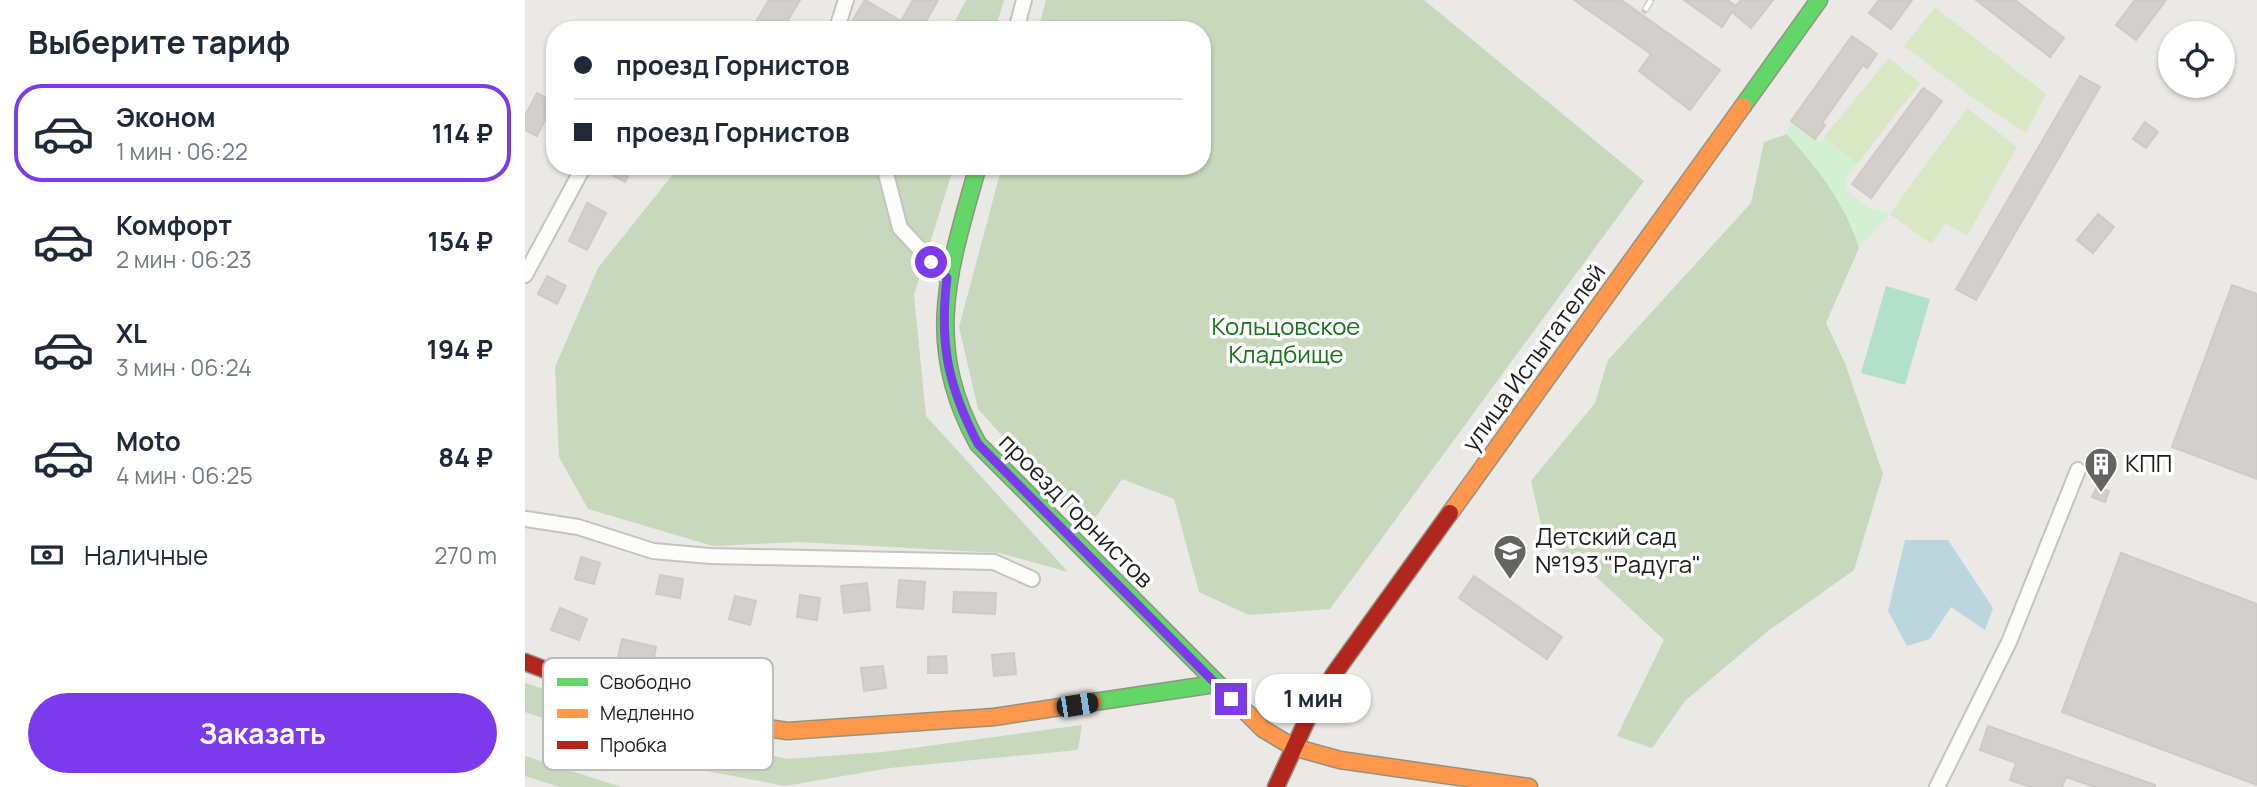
<!DOCTYPE html>
<html lang="ru">
<head>
<meta charset="utf-8">
<style>
	body { margin:0; font-family:Manrope,sans-serif; background:#f6f6f7; color:#1f2937; height:100vh; display:flex; flex-direction:column; font-size:26px; white-space:nowrap }
	* { box-sizing:border-box; margin:0 }
	p { font-size:23px; color:#747a83 }
	.icon { flex:none; width:38px; height:38px; fill:none; stroke:currentColor; stroke-width:2; stroke-linecap:round; stroke-linejoin:round }
	.map { position:relative; flex:1; overflow:hidden }
	.side { display:flex; flex-direction:column; background:#fff; width:525px }
	.side>* { flex:none }
	.guide { position:absolute; left:21px; top:21px; width:665px; height:154px; border-radius:28px; box-shadow:0 2px 5px #0004; display:grid; align-content:center; height:154px; padding:0 28px; background:#fff }
	.buttons { position:absolute; left:1633px; top:21px; display:grid; gap:14px }
	.buttons a { display:grid; place-items:center; width:77px; height:77px; border-radius:50%; background:#fff; box-shadow:0 2px 5px #0004; font-size:35px }
	.end { position:absolute; width:32px; height:32px; margin:-16px; border:9px solid #7c3aed; background:#fff; box-shadow:0 0 0 4px #fff }
	.from { border-radius:50% }
	.bubble { position:absolute; height:49px; border-radius:24px; background:#fff; box-shadow:0 2px 5px #0004; font-size:23px; font-weight:700; line-height:49px; text-align:center }
	.car { position:absolute; width:21px; height:42px; margin:-21px -10px; border-radius:9px; box-shadow:0 0 5px 2px #0007; background:linear-gradient(#222 24%,#8ab4d8 0 40%,#222 0 76%,#8ab4d8 0 86%,#222 0) }
	.guide b { display:flex; align-items:center; gap:24px; height:66px; font-size:26px }
	.guide b+b { border-top:2px solid #e0e1e3 }
	.guide i { width:18px; height:18px; background:#1f2937 }
	ul { padding:0; list-style:none }
	li { display:flex; align-items:center; gap:21px; height:98px; margin:0 14px 10px; padding:0 14px; border:4px solid transparent; border-radius:28px }
	li div { flex:1 }
	li b { display:block; font-size:26px }
	li em { font-style:normal; font-weight:700 }
	li.current { border-color:#7c3aed }
	li>.icon { width:63px; height:63px; stroke-width:1.5 }
	h2 { padding:0 28px; font-size:32px; line-height:84px }
	.pay { display:flex; align-items:center; gap:18px; height:77px; padding:0 28px; font-size:26px }
	.pay p { margin-inline-start:auto }
	.cta { display:flex; gap:14px; margin-top:auto; padding:14px 28px }
	.cta a { flex:1; height:80px; border-radius:42px; background:#7c3aed; color:#fff; font-size:28px; font-weight:700; line-height:80px; text-align:center }
	main { display:flex; flex:1; min-height:0 }
	.map>svg:first-child { display:block }
</style>
</head>
<body>
<main>
<section class="side">
<h2>Выберите тариф</h2>
<ul>
<li class="current"><svg class="icon" aria-label="car" viewBox="0 0 24 24"><path d="M5 17H2v-5l4-1 3-4h7l3 4 3 1v5h-3M9 17h6M6 11h13"/><circle cx="7" cy="17" r="2"/><circle cx="17" cy="17" r="2"/></svg><div><b>Эконом</b><p>1 мин · 06:22</p></div><em>114 ₽</em></li>
<li><svg class="icon" aria-label="car" viewBox="0 0 24 24"><path d="M5 17H2v-5l4-1 3-4h7l3 4 3 1v5h-3M9 17h6M6 11h13"/><circle cx="7" cy="17" r="2"/><circle cx="17" cy="17" r="2"/></svg><div><b>Комфорт</b><p>2 мин · 06:23</p></div><em>154 ₽</em></li>
<li><svg class="icon" aria-label="car" viewBox="0 0 24 24"><path d="M5 17H2v-5l4-1 3-4h7l3 4 3 1v5h-3M9 17h6M6 11h13"/><circle cx="7" cy="17" r="2"/><circle cx="17" cy="17" r="2"/></svg><div><b>XL</b><p>3 мин · 06:24</p></div><em>194 ₽</em></li>
<li><svg class="icon" aria-label="car" viewBox="0 0 24 24"><path d="M5 17H2v-5l4-1 3-4h7l3 4 3 1v5h-3M9 17h6M6 11h13"/><circle cx="7" cy="17" r="2"/><circle cx="17" cy="17" r="2"/></svg><div><b>Moto</b><p>4 мин · 06:25</p></div><em>84 ₽</em></li>
</ul>
<div class="pay"><svg class="icon" aria-label="cash" viewBox="0 0 24 24"><path d="M3 7h18v10H3z"/><circle cx="12" cy="12" r="2"/></svg>Наличные<p>270 m</p></div>
<div class="cta"><a>Заказать</a></div>
</section>
<div class="map">
<svg width="1732" height="787" viewBox="0 0 1732 787">
	<rect width="100%" height="100%" fill="#ebe9e5"/>
	<g fill="#d9e7c5">
		<polygon points="1410,7 1521,94 1501,133 1448,98 1379,46"/>
		<polygon points="1364,58 1395,83 1332,164 1299,137"/>
		<polygon points="1442,108 1492,147 1442,236 1421,223 1406,244 1365,214"/>
	</g>
	<g fill="#c7d8bc">
		<polygon points="441,0 479,0 470,30 425,30"/>
		<polygon points="521,0 899,0 1119,181 805,609 724,615 674,592 649,499 597,479 562,530 453,409 434,327 477,166 677,166 677,30 513,30"/>
		<path d="M 1262,134 C 1293,169 1320,202 1334,248 L 1301,323 L 1320,363 L 1358,474 L 1329,570 L 1243,631 L 1160,701 L 1127,748 L 1092,736 L 1139,640 L 1065,571 L 1020,541 L 1006,481 L 1070,403 L 1083,360 L 1226,203 L 1239,142 Z"/>
		<polygon points="159,166 429,166 389,295 401,416 543,572 475,553 273,542 188,546 63,509 34,457 30,367 73,268 149,173"/>
		<polygon points="0,683 168,736 262,759 358,752 557,725 553,750 365,768 260,786 155,766 0,712"/>
		<polygon points="0,756 96,787 35,787 0,776"/>
	</g>
	<path fill="#d4f0d3" d="M 1267,120 L 1296,142 L 1299,137 L 1332,164 L 1322,178 L 1321,190 L 1343,207 L 1365,214 L 1334,248 C 1320,202 1293,169 1262,134 Z"/>
	<polygon fill="#b3e0cb" points="1361,286 1405,299 1380,385 1336,373"/>
	<polygon fill="#bbd7dd" points="1380,540 1423,540 1468,608 1460,630 1426,607 1405,639 1382,646 1363,611"/>
	<g fill="#d2cfcc" stroke="#cecac7" stroke-width="2">
		<polygon points="244,0 275,0 257,30 226,30"/>
		<polygon points="340,0 376,21 388,0 413,0 396,30 337,30 326,23"/>
		<polygon points="1049,0 1096,0 1195,70 1165,110 1114,71 1126,54"/>
		<polygon points="1159,0 1202,0 1211,6 1216,0 1248,0 1226,28 1207,12 1197,27"/>
		<polygon points="1354,0 1387,0 1366,29 1344,13"/>
		<polygon points="1451,0 1490,0 1539,38 1525,57"/>
		<polygon points="1610,0 1641,0 1611,40 1591,25"/>
		<polygon points="1327,36 1352,54 1342,68 1338,65 1297,123 1300,125 1290,139 1266,121"/>
		<polygon points="1555,76 1575,87 1451,300 1431,289"/>
		<polygon points="1398,88 1417,101 1346,198 1327,184"/>
		<polygon points="12,93 29,102 12,136 0,130 0,116"/>
		<polygon points="1620,122 1633,132 1621,148 1608,139"/>
		<polygon points="70,166 108,166 100,182"/>
		<polygon points="62,203 81,213 62,250 44,241"/>
		<polygon points="1573,214 1589,227 1568,253 1552,240"/>
		<polygon points="22,276 41,286 32,304 13,294"/>
		<polygon points="1707,285 1732,294 1732,479 1647,447"/>
		<polygon points="1572,486 1584,491 1580,502 1567,497"/>
		<polygon points="1596,553 1732,604 1732,785 1537,712"/>
		<polygon points="56,557 75,563 69,584 50,579"/>
		<polygon points="135,575 158,579 155,598 131,594"/>
		<polygon points="949,576 1037,637 1022,659 934,598"/>
		<polygon points="374,580 400,582 398,609 372,607"/>
		<polygon points="342,583 345,610 319,613 316,586"/>
		<polygon points="429,592 471,593 470,614 428,612"/>
		<polygon points="275,595 295,598 292,620 272,617"/>
		<polygon points="210,596 231,601 225,625 204,619"/>
		<polygon points="35,608 62,619 54,640 26,630"/>
		<polygon points="97,639 131,647 127,667 93,658"/>
		<polygon points="489,653 491,674 469,676 467,655"/>
		<polygon points="421,656 422,673 403,673 403,657"/>
		<polygon points="358,666 361,688 339,691 336,668"/>
		<polygon points="1463,726 1630,785 1630,787 1570,787 1541,777 1537,787 1506,787 1485,780 1491,763 1455,750"/>
	</g>
	<g fill="none" stroke-linecap="round" stroke-linejoin="round">
		<defs>
			<g id="street">
				<polyline points="317,30 313,25 321,0"/>
				<polyline points="491,30 499,0"/>
				<polyline points="359,166 375,228 422,278"/>
				<polyline points="0,275 59,166"/>
				<polyline points="1,519 53,527 128,551 185,556 469,562 507,579"/>
				<polyline points="1412,787 1484,642 1553,470"/>
			</g>
			<g id="fast">
				<polyline points="1218,106 1294,0"/>
				<path d="M 453,166 C 424,269 397,344 453,444 L 722,713"/>
				<polyline points="569,702 690,684"/>
			</g>
			<g id="slow">
				<polyline points="925,513 1218,106"/>
				<polyline points="722,713 738,729 768,747 815,760 1004,787"/>
				<polyline points="205,722 262,731 469,717 569,702"/>
			</g>
			<g id="jam">
				<path d="M 0,662 C 68,688 133,711 205,722"/>
				<polyline points="751,787 786,711 809,674 925,513"/>
			</g>
		</defs>
		<use href="#street" stroke="#c4c3c1" stroke-width="18"/>
		<use href="#fast" stroke="#92937f" stroke-width="19"/>
		<use href="#slow" stroke="#92937f" stroke-width="19"/>
		<use href="#jam" stroke="#92937f" stroke-width="19"/>
		<use href="#street" stroke="#fcfcfb" stroke-width="14"/>
		<use href="#fast" stroke="#63d668" stroke-width="16"/>
		<use href="#slow" stroke="#ff974d" stroke-width="16"/>
		<use href="#jam" stroke="#b3261e" stroke-width="16"/>
		<defs>
			<polyline id="rail" points="1120,10 1126,0"/>
		</defs>
		<use href="#rail" stroke="#cacac9" stroke-width="7"/>
		<use href="#rail" stroke="#fff" stroke-width="4.5" stroke-dasharray="13" stroke-linecap="butt"/>
	</g>
	<g fill="none" stroke-linecap="round" stroke-linejoin="round">
		<path stroke="#7c3aed" stroke-width="9" d="M 406,262 L 422,278 C 414,344 423,386 453,444 L 706,699"/>
	</g>
	<defs>
		<symbol id="building-pin" viewBox="-11 -11 22 30"><path d="M0 17L-7.5 6A9.5 9.5 0 1 1 7.5 6Z" fill="#656463" stroke="#fff"/><path d="M-4-6H4V6H1V3H-1V6H-4ZM-2.5-4.3h1.7v1.8h-1.7ZM.8-4.3h1.7v1.8H.8ZM-2.5-1h1.7V.8h-1.7ZM.8-1h1.7V.8H.8Z" fill="#fff"/></symbol>
		<symbol id="school-pin" viewBox="-11 -11 22 30"><path d="M0 17L-7.5 6A9.5 9.5 0 1 1 7.5 6Z" fill="#656463" stroke="#fff"/><path d="M0-5L7-2L0 1L-7-2ZM-4 1L0 2.5L4 1V4Q0 6-4 4Z" fill="#fff"/></symbol>
	</defs>
	<g fill-rule="evenodd">
		<use href="#building-pin" x="1557" y="445" width="38" height="52"/>
		<use href="#school-pin" x="966" y="532" width="38" height="52"/>
	</g>
	<g text-anchor="middle" stroke-width="7" stroke-linejoin="round" paint-order="stroke">
		<g font-size="24" fill="#127417" stroke="#fff">
			<text x="761" y="335">Кольцовское<tspan x="761" dy="28">Кладбище</tspan></text>
		</g>
		<g font-size="24" fill="#1d1d1d" stroke="#fff">
			<text transform="translate(1009 358) rotate(-54)" y="8">улица Испытателей</text>
			<text transform="translate(551 511) rotate(45)" y="8">проезд Горнистов</text>
		</g>
		<g font-size="24" fill="#1d1d1d" stroke="#fff" text-anchor="start">
			<text x="1600" y="472">КПП</text>
			<text x="1010" y="545">Детский сад<tspan x="1010" dy="28">№193 "Радуга"</tspan></text>
		</g>
	</g>
	<rect x="18" y="658" width="230" height="112" rx="10" fill="#fff" stroke="#bbb" stroke-width="2"/>
	<rect x="32" y="678" width="31" height="8" fill="#63d668"/>
	<rect x="32" y="709" width="31" height="9" fill="#ff974d"/>
	<rect x="32" y="741" width="31" height="8" fill="#b3261e"/>
	<g font-size="19" fill="#1d1d1d">
		<text x="75" y="689">Свободно</text>
		<text x="75" y="720">Медленно</text>
		<text x="75" y="752">Пробка</text>
	</g>
</svg>
<div class="buttons">
<a><svg class="icon" aria-label="locate" viewBox="0 0 24 24"><circle cx="12" cy="12" r="6"/><path d="M12 2v4M12 18v4M2 12h4M18 12h4"/></svg></a>
</div>
<i class="end from" style="left:406px;top:262px"></i>
<i class="end" style="left:706px;top:699px"></i>
<div class="bubble" style="left:730px;top:674px;width:116px">1 мин</div>
<i class="car" style="left:552px;top:705px;rotate:81deg"></i>
<div class="guide">
<b><i class="from"></i>проезд Горнистов</b>
<b><i></i>проезд Горнистов</b>
</div>
</div>
</main>
</body>
</html>
